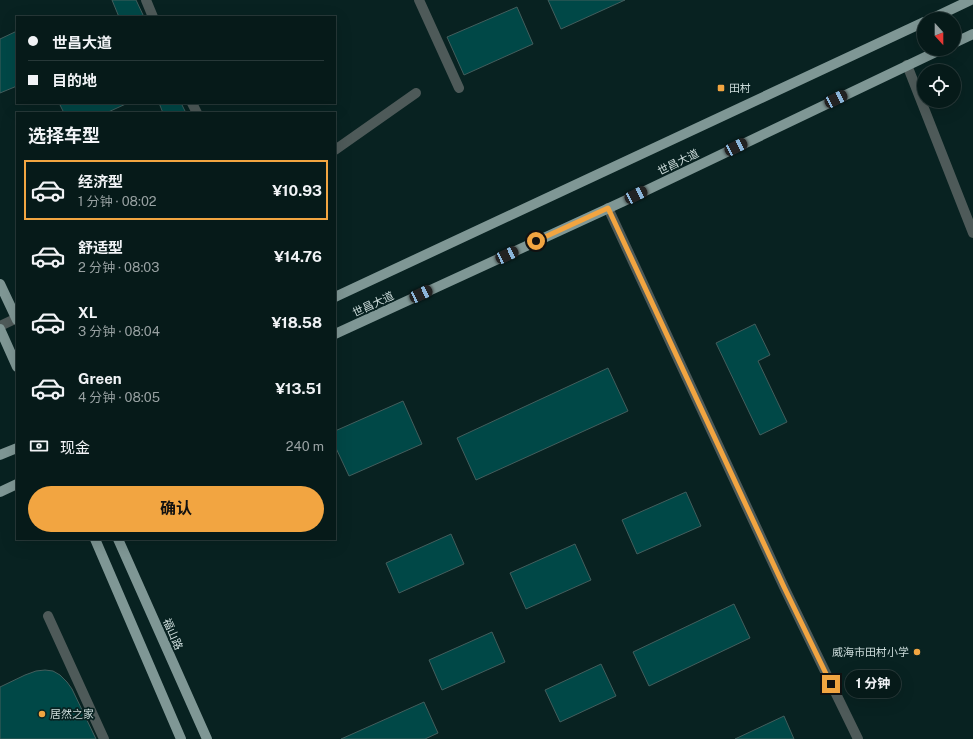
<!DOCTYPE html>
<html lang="zh">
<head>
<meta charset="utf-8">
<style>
	body { margin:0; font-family:"Public Sans","Noto Sans SC",sans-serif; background:#142726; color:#f1f3f6; height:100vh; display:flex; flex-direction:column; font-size:15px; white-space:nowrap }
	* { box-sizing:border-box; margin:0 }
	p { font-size:13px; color:#98a1a2 }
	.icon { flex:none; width:22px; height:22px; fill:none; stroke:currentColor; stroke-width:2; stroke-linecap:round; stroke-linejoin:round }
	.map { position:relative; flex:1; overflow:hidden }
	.drawer { position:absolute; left:16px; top:112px; width:320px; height:428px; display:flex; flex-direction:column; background:#061a19; border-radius:0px; box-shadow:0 4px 16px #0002,0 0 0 1px #273838 }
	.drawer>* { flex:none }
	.guide { position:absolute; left:16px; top:16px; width:320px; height:88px; border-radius:0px; box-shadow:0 4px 16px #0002,0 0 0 1px #273838; display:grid; align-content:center; height:88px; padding:0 12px; background:#061a19 }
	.needle { width:26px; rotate:159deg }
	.tools { position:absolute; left:917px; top:12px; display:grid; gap:8px }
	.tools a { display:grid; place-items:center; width:44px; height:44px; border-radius:50%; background:#061a19; box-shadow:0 4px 16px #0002,0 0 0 1px #273838; font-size:20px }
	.end { position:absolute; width:18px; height:18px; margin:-9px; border:5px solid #f2a541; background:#111; box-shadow:0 0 0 2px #111 }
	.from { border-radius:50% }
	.bubble { position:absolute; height:28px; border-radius:14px; background:#061a19; box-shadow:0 4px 16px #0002,0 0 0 1px #273838; font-size:13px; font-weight:700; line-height:28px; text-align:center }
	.car { position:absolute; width:12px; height:24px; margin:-12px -6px; border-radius:5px; box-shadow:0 0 3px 1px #0007; background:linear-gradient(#222 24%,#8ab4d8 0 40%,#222 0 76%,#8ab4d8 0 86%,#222 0) }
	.guide b { display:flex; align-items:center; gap:14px; height:38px; font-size:15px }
	.guide b+b { border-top:1px solid #273838 }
	.guide i { width:10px; height:10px; background:#f1f3f6 }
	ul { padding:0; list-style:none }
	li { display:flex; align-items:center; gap:12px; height:60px; margin:0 8px 6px; padding:0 4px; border:2px solid transparent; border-radius:0px }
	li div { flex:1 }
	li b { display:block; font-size:15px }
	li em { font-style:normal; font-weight:700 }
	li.active { border-color:#f2a541 }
	li>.icon { width:36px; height:36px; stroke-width:1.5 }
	h2 { padding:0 12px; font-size:18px; line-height:48px }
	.pay { display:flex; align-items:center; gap:10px; height:44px; padding:0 12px; font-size:15px }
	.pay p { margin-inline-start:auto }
	.button { display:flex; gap:8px; margin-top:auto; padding:8px 12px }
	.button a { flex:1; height:46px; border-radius:24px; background:#f2a541; color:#111; font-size:16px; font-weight:700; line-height:46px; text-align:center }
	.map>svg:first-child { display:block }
</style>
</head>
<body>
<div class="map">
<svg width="973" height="739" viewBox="0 0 973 739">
	<rect width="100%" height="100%" fill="#082221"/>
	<g fill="#004847" stroke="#435e5d">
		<polygon points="112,0 136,0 144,17 119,17"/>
		<polygon points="548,0 625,0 561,29"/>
		<polygon points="517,7 533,44 464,75 447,37"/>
		<polygon points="17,31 17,86 0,93 0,39"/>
		<polygon points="65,103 128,103 106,113 64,113 60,105"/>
		<polygon points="159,103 181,103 186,113 163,113"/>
		<polygon points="755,324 770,355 758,361 787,422 760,435 716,343"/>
		<polygon points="608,368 628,411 476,480 457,438"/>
		<polygon points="403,401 422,444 349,476 335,446 335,431"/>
		<polygon points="686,492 701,526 637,554 622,520"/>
		<polygon points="451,534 464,564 399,593 386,563"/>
		<polygon points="575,544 591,580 526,609 510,573"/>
		<polygon points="734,604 750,638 649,686 633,652"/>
		<polygon points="492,632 505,662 442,690 429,660"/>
		<polygon points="601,664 616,696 560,722 545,690"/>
		<polygon points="45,670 53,671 60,675 67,682 72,689 96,739 0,739 0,687 25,675 36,671"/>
		<polygon points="424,702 438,733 425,739 341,739"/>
		<polygon points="784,716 794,739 735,739"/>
	</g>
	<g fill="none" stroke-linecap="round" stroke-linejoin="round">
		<g stroke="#4e5a59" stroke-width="10">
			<polyline points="146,0 153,17"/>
			<polyline points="419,0 459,88"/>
			<polyline points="907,65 973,233"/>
			<polyline points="192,103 197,113"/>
			<polyline points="335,150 416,93"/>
			<polyline points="608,208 784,587 858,739"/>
			<polyline points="0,326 17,318"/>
			<polyline points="48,616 104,739"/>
		</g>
		<g stroke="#7f9795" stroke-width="10">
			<polyline points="931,19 971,0"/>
			<polyline points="954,43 973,34"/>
			<polyline points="0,284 17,320"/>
			<polyline points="335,297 924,22"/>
			<polyline points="0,329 17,367"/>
			<polyline points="335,334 622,202 942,49"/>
			<polyline points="0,455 17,448"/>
			<polyline points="0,492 17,484"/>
			<polyline points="95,539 181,739"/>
			<polyline points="118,539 207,739"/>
		</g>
	</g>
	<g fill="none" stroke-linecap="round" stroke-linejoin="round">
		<polyline stroke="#f2a541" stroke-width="5" points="536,241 608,208 784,587 831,684"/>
	</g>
	<g fill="#f2a541" stroke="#082221" stroke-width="1.5">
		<rect x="717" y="84" width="8" height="8" rx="2"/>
		<circle cx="917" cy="652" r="4"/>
		<circle cx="42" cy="714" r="4"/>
	</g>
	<g text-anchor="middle" stroke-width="3.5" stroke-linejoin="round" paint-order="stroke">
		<g font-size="11" fill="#ccdbda" stroke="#082221" text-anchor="start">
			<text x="729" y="92">田村</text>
			<text x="909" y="656" text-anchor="end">威海市田村小学</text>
			<text x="50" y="718">居然之家</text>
		</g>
		<g font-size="11" fill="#ccdbda" stroke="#082221">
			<text transform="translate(678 162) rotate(-26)" y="4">世昌大道</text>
			<text transform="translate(373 304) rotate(-25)" y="4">世昌大道</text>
			<text transform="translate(173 634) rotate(66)" y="4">福山路</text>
		</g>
	</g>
</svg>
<div class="tools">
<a><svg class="needle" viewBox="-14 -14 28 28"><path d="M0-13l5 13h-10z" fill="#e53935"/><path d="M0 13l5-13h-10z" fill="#98a1a2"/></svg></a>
<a><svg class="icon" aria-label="locate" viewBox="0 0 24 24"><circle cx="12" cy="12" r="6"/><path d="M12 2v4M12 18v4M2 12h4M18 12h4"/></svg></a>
</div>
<i class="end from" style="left:536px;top:241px"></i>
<i class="end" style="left:831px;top:684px"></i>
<div class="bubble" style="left:845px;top:670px;width:56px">1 分钟</div>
<i class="car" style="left:836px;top:99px;rotate:64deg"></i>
<i class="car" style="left:736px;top:147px;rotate:64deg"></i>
<i class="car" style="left:636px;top:195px;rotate:64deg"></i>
<i class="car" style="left:507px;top:255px;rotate:65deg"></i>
<i class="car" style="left:421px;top:294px;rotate:65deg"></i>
<div class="guide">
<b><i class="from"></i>世昌大道</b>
<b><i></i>目的地</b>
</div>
<section class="drawer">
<h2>选择车型</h2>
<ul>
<li class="active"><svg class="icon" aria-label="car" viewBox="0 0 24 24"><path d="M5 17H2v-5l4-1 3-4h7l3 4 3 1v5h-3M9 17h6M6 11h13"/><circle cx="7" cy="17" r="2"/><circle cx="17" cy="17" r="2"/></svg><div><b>经济型</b><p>1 分钟 · 08:02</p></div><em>¥10.93</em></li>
<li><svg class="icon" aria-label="car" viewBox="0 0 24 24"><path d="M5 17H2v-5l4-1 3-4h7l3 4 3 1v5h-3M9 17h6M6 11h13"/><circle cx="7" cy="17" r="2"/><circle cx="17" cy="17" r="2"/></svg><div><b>舒适型</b><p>2 分钟 · 08:03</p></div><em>¥14.76</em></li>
<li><svg class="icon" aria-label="car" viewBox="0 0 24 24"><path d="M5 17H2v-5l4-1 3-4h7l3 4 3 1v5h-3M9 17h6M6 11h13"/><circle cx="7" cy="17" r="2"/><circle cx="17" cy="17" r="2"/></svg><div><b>XL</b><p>3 分钟 · 08:04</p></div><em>¥18.58</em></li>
<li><svg class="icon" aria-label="car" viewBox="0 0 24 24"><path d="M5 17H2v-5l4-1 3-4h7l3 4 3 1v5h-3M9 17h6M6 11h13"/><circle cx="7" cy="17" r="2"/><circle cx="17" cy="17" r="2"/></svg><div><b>Green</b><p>4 分钟 · 08:05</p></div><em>¥13.51</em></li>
</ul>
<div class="pay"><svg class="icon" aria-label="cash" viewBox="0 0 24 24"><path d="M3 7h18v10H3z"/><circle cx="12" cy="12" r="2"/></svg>现金<p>240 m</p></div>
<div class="button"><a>确认</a></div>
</section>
</div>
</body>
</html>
